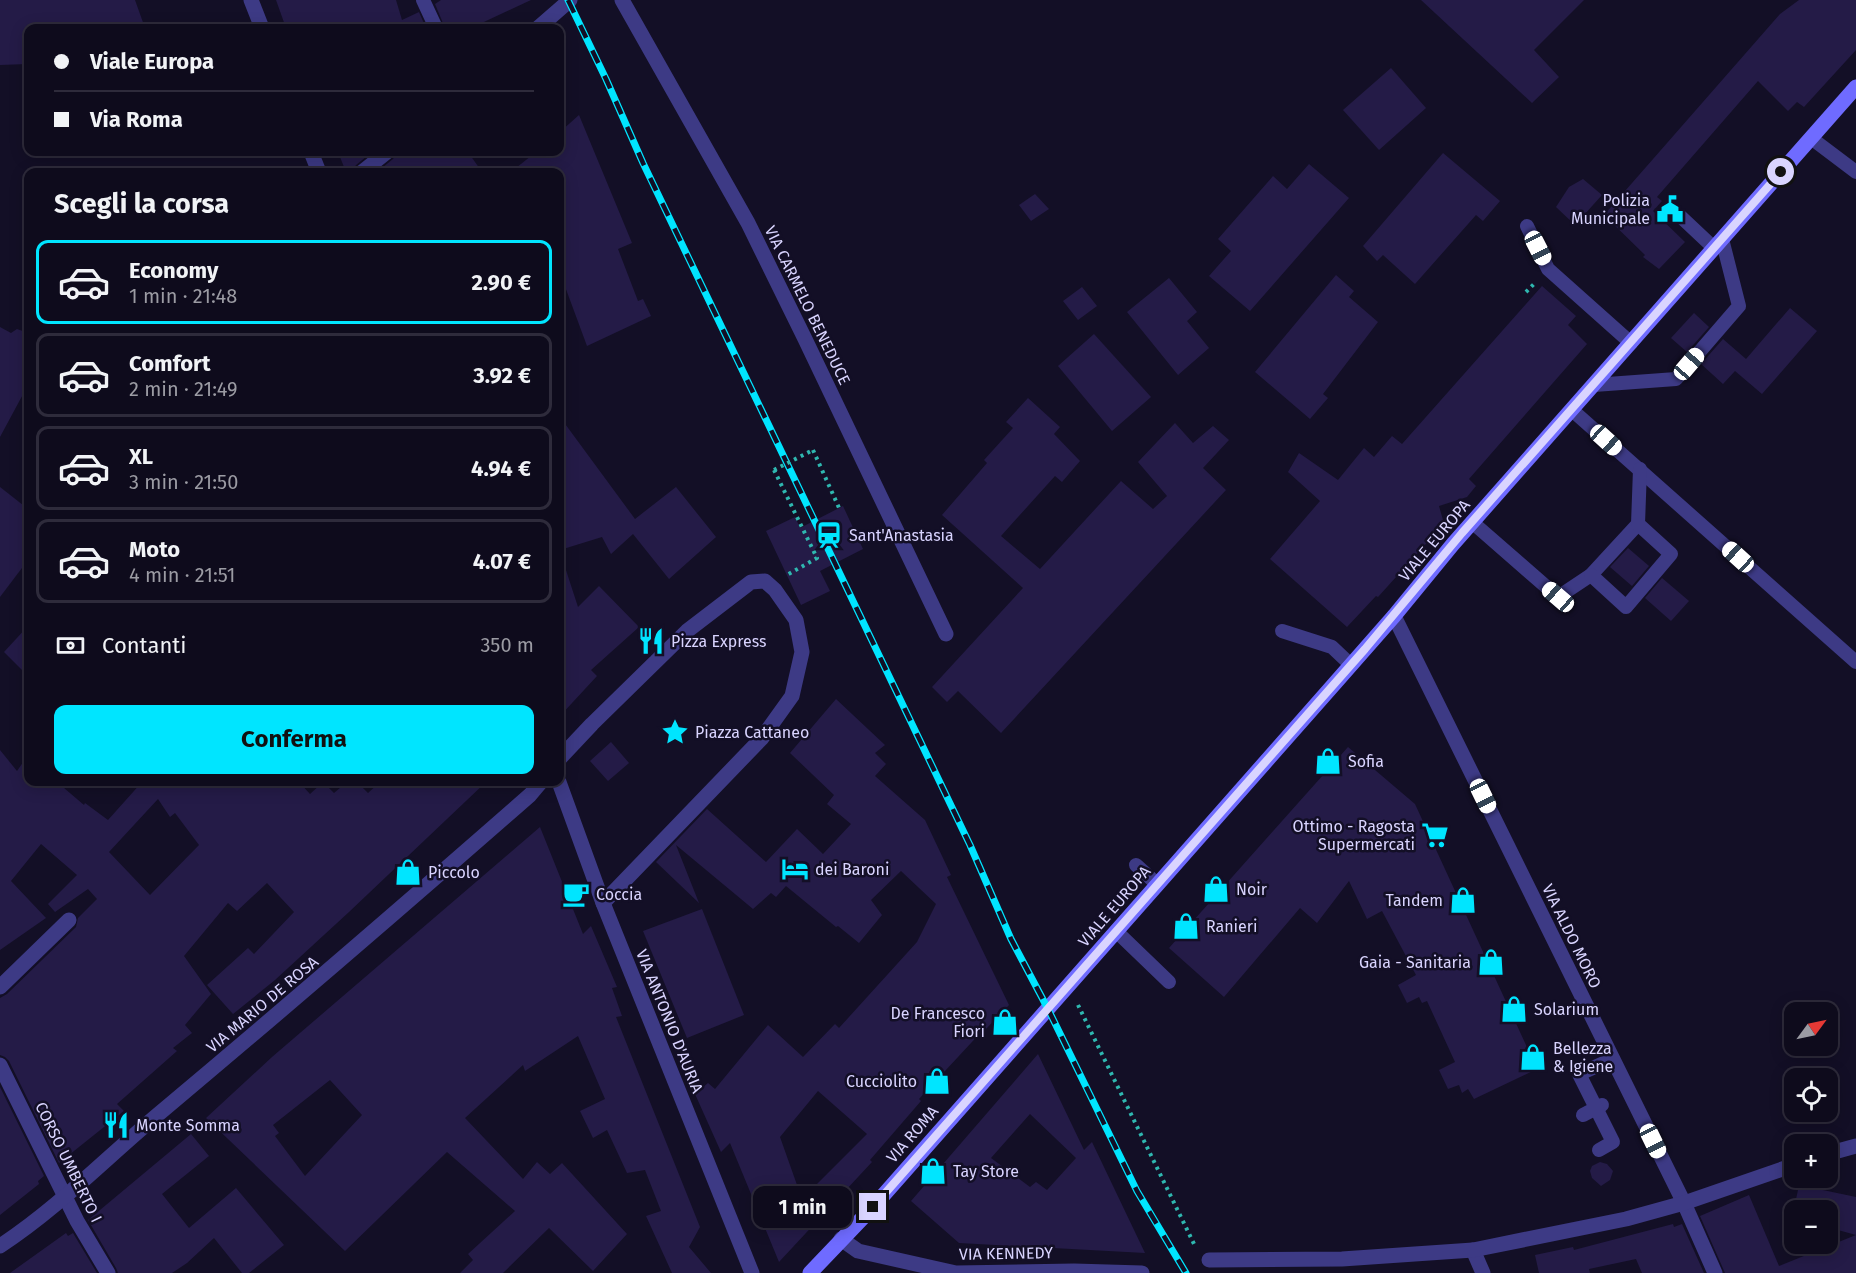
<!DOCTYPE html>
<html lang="it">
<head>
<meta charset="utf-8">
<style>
	body { margin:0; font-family:"Fira Sans",sans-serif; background:#171425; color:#f1f3f6; height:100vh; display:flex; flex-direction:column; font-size:22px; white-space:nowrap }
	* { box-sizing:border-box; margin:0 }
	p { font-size:20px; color:#9b9ba3 }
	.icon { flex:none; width:33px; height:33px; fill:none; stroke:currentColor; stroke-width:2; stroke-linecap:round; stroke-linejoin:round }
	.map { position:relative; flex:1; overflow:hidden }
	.drawer { position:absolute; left:24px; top:168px; width:540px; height:618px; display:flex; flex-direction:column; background:#0e0b1c; border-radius:12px; box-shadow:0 3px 15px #0003,0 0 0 2px #2e2b3b }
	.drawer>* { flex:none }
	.top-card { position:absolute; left:24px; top:24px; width:540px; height:132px; border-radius:12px; box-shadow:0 3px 15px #0003,0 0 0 2px #2e2b3b; display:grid; align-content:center; height:132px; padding:0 30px; background:#0e0b1c }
	.needle { width:39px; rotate:57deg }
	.tools { position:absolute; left:1784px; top:1002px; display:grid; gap:12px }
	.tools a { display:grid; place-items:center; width:54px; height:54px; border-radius:12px; background:#0e0b1c; box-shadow:0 3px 15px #0003,0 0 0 2px #2e2b3b; font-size:30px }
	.end { position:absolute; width:27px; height:27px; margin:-14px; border:8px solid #d9d4ff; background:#111; box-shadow:0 0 0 3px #111 }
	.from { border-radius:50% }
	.bubble { position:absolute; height:42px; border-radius:12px; background:#0e0b1c; box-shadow:0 3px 15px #0003,0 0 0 2px #2e2b3b; font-size:20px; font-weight:700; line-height:42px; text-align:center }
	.car { position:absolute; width:18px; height:36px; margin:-18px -9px; border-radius:8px; box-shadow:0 0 4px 2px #0007; background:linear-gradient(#fff 24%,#345 0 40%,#fff 0 76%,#345 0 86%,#fff 0) }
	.top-card b { display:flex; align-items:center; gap:21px; height:57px; font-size:22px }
	.top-card b+b { border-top:2px solid #2e2b3b }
	.top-card i { width:15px; height:15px; background:#f1f3f6 }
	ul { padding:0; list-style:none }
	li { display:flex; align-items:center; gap:18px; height:84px; margin:0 12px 9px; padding:0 18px; border:3px solid #2e2b3b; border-radius:12px }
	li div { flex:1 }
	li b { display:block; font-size:22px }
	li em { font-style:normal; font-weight:700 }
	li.selected { border-color:#00e5ff }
	li>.icon { width:54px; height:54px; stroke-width:1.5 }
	h2 { padding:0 30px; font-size:27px; line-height:72px }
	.pay { display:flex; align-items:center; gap:15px; height:66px; padding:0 30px; font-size:22px }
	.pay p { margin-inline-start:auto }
	.cta { display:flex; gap:12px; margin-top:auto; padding:12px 30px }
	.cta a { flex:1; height:69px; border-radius:12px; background:#00e5ff; color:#111; font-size:24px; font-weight:700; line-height:69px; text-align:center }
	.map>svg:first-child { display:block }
</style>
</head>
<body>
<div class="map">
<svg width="1856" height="1273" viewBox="0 0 1856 1273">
	<rect width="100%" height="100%" fill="#130f26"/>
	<g fill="#241b47" fill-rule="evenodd">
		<polygon points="0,0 135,0 145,28 28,28 28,64 0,65"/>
		<polygon points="276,0 396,0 402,20 419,12 426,28 286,28"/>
		<polygon points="441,0 531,0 471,28 445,28 435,4"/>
		<polygon points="1421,0 1584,0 1534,50 1559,77 1532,103"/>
		<polygon points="1799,0 1856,0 1856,50 1804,107 1797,102 1788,111 1758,81 1657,197 1662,201 1653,211 1685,242 1659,269 1643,257 1645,255 1604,215 1780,14"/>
		<polygon points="1391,68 1426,108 1379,150 1343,110"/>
		<polygon points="579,115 632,243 618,249 638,301 643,299 651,316 587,346 560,273 560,172 511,172 536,152 560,152 560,132"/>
		<polygon points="338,152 372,152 356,165 352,172 346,172"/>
		<polygon points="397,152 468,152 482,172 377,172 393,159"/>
		<polygon points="1443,153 1500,201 1483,221 1476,215 1415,284 1383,255 1377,261 1363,246"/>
		<polygon points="1309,164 1349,198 1250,311 1209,276 1231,251 1218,239 1273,176 1287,189"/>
		<polygon points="1583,179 1602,195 1575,225 1556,207 1569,187"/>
		<polygon points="1035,194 1049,209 1031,221 1019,205"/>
		<polygon points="1336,275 1354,291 1349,297 1378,322 1323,394 1328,398 1310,419 1255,372"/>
		<polygon points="1169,278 1197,312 1187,321 1209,348 1178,375 1127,312"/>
		<polygon points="1542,286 1576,316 1568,325 1587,344 1469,479 1476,486 1467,497 1439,506 1443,520 1442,526 1378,597 1376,596 1347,627 1270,559 1320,501 1288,472 1299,453 1338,480 1364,448 1374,457 1392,436 1402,444"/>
		<polygon points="1082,287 1097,306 1078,320 1063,301"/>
		<polygon points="1790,308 1817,331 1762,394 1735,371 1723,384 1701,364 1723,339 1746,359"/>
		<polygon points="1694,313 1709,327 1687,352 1671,338"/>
		<polygon points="0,327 11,333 17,329 28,333 28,385 0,437"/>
		<polygon points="1094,334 1151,397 1112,431 1058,366"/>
		<polygon points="1028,398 1060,427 1054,434 1080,461 1062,482 1055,476 1001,536 1040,569 1121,481 1153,509 1167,496 1138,462 1175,423 1193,443 1213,426 1229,440 1203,468 1226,490 1001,733 958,691 947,702 932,687 1023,588 942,515 987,463 984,460 1013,428 1006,422"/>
		<polygon points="560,417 635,519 676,487 716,537 669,579 633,534 611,554 602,537 560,550"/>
		<polygon points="0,487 28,509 28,560 0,597"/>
		<polygon points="843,506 863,549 820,571 830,591 801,605 766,531 795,517 800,528"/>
		<polygon points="1628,548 1649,566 1632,586 1610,567"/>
		<polygon points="560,564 564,564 578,607 599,586 639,627 591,670 597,676 560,716"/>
		<polygon points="1662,578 1689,601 1671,621 1645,598"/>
		<polygon points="28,626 28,676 4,652"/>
		<path d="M 836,699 L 885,745 L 875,753 L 886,764 L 875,776 L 925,820 L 951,875 L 947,877 L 1009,1005 L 985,1030 L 984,1029 L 919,1099 L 921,1101 L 870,1160 L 872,1162 L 779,1262 L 730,1143 L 721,1152 L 695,1094 L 708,1083 L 715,1089 L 768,1025 L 803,1057 L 835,1024 L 839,1028 L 917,942 L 936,904 L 901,871 L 871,900 L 882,915 L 859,943 L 838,926 L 836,927 L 786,886 L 776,897 L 771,893 L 753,909 L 676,845 L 699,903 L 656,862 L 707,809 L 766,862 L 797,829 L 823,854 L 851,824 L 827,804 L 834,795 L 790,753 ZM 818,1091 L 867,1134 L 802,1199 L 780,1137 Z"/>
		<polygon points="611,742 629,763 608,781 590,761"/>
		<polygon points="1348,747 1415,804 1537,1069 1474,1099 1468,1089 1462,1093 1459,1085 1448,1089 1439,1070 1455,1062 1427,1001 1422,1003 1419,997 1407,1003 1398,985 1416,975 1382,911 1367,919 1349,881 1317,923 1300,908 1224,997 1169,948"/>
		<path d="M 0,750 L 17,771 L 28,755 L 28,782 L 57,782 L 84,805 L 85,803 L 108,820 L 142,782 L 299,782 L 310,794 L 323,782 L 334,793 L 347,782 L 357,782 L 368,793 L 380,782 L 486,782 L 349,912 L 275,980 L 233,1014 L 207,985 L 248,948 L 254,954 L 294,912 L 267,883 L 237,911 L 228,903 L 184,956 L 211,994 L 185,1025 L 192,1033 L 173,1048 L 177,1051 L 117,1104 L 124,1111 L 59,1163 L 9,1061 L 5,1057 L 0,1055 L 0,998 L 7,994 L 76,927 L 78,918 L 97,899 L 88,889 L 55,912 L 48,904 L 77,875 L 41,844 L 11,881 L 46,918 L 0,950 ZM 158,799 L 170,817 L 175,813 L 199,845 L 150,895 L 109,852 Z"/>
		<path d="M 540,827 L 583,934 L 591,926 L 617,987 L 612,988 L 622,1016 L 616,1017 L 700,1227 L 689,1247 L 711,1273 L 672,1273 L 646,1216 L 661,1211 L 645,1170 L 627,1173 L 607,1130 L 593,1138 L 580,1111 L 605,1099 L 578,1036 L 525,1071 L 523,1065 L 465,1118 L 523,1179 L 537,1162 L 550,1174 L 562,1163 L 627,1234 L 593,1271 L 549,1228 L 503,1273 L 460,1273 L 473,1260 L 468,1254 L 515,1211 L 447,1152 L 345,1251 L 206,1118 L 272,1057 ZM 330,1080 L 362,1115 L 305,1176 L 275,1136 L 279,1133 L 273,1125 Z"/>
		<polygon points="702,909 744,1015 687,1038 643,931"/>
		<path d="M 1038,1054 L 1084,1150 L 1092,1142 L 1145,1253 L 959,1243 L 911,1201 ZM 1030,1114 L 1076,1158 L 1047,1190 L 1036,1182 L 1030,1187 L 991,1158 Z"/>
		<polygon points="0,1087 44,1176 38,1181 39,1184 0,1215"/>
		<polygon points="191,1134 209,1156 162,1194 189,1228 236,1188 284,1245 249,1273 242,1273 214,1238 187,1263 172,1273 118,1273 116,1268 88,1220"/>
		<polygon points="1600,1162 1607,1164 1613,1171 1610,1180 1601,1186 1592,1178 1590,1171 1592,1166"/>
		<polygon points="1799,1185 1856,1197 1856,1273 1725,1273 1700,1216 1749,1195 1779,1266 1856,1235 1827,1227 1827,1210 1794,1210 1794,1219 1792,1219"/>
		<polygon points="1673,1224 1674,1227 1682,1224 1704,1273 1642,1273 1636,1259 1589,1269 1590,1273 1539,1273 1535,1255 1573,1247 1574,1250"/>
		<polygon points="66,1233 68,1236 73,1233 97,1273 10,1273"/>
	</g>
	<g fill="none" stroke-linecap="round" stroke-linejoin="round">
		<g stroke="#2fb8b0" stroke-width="4" stroke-dasharray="3 4.5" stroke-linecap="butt">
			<polyline points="1526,292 1535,283"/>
			<polyline points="813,450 840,510"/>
			<polyline points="774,470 817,558 787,575"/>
			<polyline points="1078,1005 1195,1246"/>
		</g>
		<g stroke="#3d3a85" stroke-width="14">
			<polyline points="423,0 436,28"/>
			<polyline points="1811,138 1856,172"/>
			<polyline points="1680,216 1714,248"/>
			<polyline points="1527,226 1548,269 1631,343"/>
			<polyline points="1594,385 1676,379 1739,306 1722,239"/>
			<polyline points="1572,410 1856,662"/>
			<polyline points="1472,522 1558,597 1591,575 1638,524"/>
			<polyline points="1591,575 1626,607 1671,554 1638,524 1640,469"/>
			<polyline points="1282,631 1332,647 1351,665"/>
			<polyline points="1136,865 1157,884"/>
			<polyline points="1116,931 1169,982"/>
			<polyline points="1583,1115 1602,1105"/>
			<polyline points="1599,1150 1613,1142 1579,1074 1613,1059"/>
		</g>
		<g stroke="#3d3a85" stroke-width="15">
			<polyline points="251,0 262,28"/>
			<polyline points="622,0 748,223 805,339 946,634"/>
			<polyline points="538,28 570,0"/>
			<polyline points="311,152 319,172"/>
			<polyline points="362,172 387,152"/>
			<polyline points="1394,616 1684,1203 1715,1273"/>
			<polyline points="560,758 592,724 687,631 751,582 765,581 775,590 796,620 802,652 792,696 762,738 603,903"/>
			<polyline points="559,782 603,903 752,1273"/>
			<polyline points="0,987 69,920"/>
			<polyline points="0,1065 77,1221 108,1273"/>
			<polyline points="1827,1154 1856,1146"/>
			<polyline points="841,1239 858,1251 956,1273 1074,1271 1142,1273"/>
			<path d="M 0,1246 C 58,1208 107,1157 161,1112 C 285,1008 408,902 530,795 L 541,782"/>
			<polyline points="1473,1250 1483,1273"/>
			<polyline points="1209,1260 1342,1259 1473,1250 1626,1219 1684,1203 1794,1165"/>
		</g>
		<polyline stroke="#6f6bff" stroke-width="15" points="810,1273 873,1207 1336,682 1394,616 1453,544 1856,87"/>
		<defs>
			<polyline id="rail" points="568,0 606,79 643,163 970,845 1011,939 1048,1009 1137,1191 1186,1273"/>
		</defs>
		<use href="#rail" stroke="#00e5ff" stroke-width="7"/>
		<use href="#rail" stroke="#130f26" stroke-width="4.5" stroke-dasharray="14" stroke-linecap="butt"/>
		<polyline stroke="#2fb8b0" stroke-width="4" stroke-dasharray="3 4.5" stroke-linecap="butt" points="774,470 813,450"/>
	</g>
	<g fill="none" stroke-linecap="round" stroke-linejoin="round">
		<polyline stroke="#d9d4ff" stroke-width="8" points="873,1207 1365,649 1462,533 1781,172"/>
	</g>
	<defs>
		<symbol id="civic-bare" viewBox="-9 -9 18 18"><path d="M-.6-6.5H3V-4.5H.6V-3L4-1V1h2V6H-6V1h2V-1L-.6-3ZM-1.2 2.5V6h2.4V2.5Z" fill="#00e5ff" stroke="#130f26" stroke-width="2.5" paint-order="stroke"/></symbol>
		<symbol id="station-bare" viewBox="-9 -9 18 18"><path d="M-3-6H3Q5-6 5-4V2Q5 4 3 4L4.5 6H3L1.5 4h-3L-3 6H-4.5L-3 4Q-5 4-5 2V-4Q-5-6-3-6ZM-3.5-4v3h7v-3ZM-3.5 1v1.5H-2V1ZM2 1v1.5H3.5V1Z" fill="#00e5ff" stroke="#130f26" stroke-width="2.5" paint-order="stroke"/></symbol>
		<symbol id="restaurant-bare" viewBox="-9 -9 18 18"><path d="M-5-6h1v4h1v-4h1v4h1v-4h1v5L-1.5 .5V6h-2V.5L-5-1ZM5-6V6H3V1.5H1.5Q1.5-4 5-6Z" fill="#00e5ff" stroke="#130f26" stroke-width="2.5" paint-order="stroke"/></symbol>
		<symbol id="sight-bare" viewBox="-9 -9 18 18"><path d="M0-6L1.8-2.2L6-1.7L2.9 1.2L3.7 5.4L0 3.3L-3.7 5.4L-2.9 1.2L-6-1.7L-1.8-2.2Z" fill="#00e5ff" stroke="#130f26" stroke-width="2.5" paint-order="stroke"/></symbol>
		<symbol id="shop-bare" viewBox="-9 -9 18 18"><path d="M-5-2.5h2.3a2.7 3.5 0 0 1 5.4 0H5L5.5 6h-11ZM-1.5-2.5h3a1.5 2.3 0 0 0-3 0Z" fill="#00e5ff" stroke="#130f26" stroke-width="2.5" paint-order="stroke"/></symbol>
		<symbol id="supermarket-bare" viewBox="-9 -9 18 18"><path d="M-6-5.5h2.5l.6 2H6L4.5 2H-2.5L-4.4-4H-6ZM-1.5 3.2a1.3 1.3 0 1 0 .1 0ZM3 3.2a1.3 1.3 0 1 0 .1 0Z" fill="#00e5ff" stroke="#130f26" stroke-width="2.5" paint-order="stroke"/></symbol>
		<symbol id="hotel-bare" viewBox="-9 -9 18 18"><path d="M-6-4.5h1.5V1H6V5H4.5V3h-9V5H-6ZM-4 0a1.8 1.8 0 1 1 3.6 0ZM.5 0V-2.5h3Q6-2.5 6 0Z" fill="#00e5ff" stroke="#130f26" stroke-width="2.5" paint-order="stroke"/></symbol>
		<symbol id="cafe-bare" viewBox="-9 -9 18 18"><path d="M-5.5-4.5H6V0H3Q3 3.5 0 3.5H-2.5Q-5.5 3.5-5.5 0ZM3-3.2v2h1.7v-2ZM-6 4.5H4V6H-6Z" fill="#00e5ff" stroke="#130f26" stroke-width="2.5" paint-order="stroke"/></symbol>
	</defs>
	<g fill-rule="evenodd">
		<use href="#civic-bare" x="1651" y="190" width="38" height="38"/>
		<use href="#station-bare" x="810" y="516" width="38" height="38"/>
		<use href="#restaurant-bare" x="632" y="622" width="38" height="38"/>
		<use href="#sight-bare" x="656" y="713" width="38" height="38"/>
		<use href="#shop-bare" x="1309" y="742" width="38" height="38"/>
		<use href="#supermarket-bare" x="1416" y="816" width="38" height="38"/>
		<use href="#hotel-bare" x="776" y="850" width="38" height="38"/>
		<use href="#shop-bare" x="389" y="853" width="38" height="38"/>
		<use href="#shop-bare" x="1197" y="870" width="38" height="38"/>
		<use href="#cafe-bare" x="557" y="875" width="38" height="38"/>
		<use href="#shop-bare" x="1444" y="881" width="38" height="38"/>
		<use href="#shop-bare" x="1167" y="907" width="38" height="38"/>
		<use href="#shop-bare" x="1472" y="943" width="38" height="38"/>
		<use href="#shop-bare" x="1495" y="990" width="38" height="38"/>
		<use href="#shop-bare" x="986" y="1003" width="38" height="38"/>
		<use href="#shop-bare" x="1514" y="1038" width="38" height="38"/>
		<use href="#shop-bare" x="918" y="1062" width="38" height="38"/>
		<use href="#restaurant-bare" x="97" y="1106" width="38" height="38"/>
		<use href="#shop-bare" x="914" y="1152" width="38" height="38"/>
	</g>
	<g text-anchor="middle" stroke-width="5" stroke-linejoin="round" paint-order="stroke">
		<g font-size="16" fill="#d9d4ff" stroke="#130f26" text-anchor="start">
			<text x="1650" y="206" text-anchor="end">Polizia<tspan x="1650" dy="18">Municipale</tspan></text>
			<text x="849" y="541">Sant'Anastasia</text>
			<text x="671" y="647">Pizza Express</text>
			<text x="695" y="738">Piazza Cattaneo</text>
			<text x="1348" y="767">Sofia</text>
			<text x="1415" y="832" text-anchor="end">Ottimo - Ragosta<tspan x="1415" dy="18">Supermercati</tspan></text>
			<text x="815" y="875">dei Baroni</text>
			<text x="428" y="878">Piccolo</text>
			<text x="1236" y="895">Noir</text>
			<text x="596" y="900">Coccia</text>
			<text x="1443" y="906" text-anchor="end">Tandem</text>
			<text x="1206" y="932">Ranieri</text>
			<text x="1471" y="968" text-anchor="end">Gaia - Sanitaria</text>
			<text x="1534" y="1015">Solarium</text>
			<text x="985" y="1019" text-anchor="end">De Francesco<tspan x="985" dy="18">Fiori</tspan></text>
			<text x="1553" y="1054">Bellezza<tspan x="1553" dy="18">&amp; Igiene</tspan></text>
			<text x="917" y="1087" text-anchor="end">Cucciolito</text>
			<text x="136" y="1131">Monte Somma</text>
			<text x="953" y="1177">Tay Store</text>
		</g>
		<g font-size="16" fill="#d9d4ff" stroke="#130f26">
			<text transform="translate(808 305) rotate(64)" y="6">VIA CARMELO BENEDUCE</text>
			<text transform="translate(1434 540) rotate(-50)" y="6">VIALE EUROPA</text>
			<text transform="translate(1114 906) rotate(-49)" y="6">VIALE EUROPA</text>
			<text transform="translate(1572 936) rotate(64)" y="6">VIA ALDO MORO</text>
			<text transform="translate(262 1004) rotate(-40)" y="6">VIA MARIO DE ROSA</text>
			<text transform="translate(670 1021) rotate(68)" y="6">VIA ANTONIO D'AURIA</text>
			<text transform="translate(912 1134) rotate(-49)" y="6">VIA ROMA</text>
			<text transform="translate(69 1162) rotate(64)" y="6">CORSO UMBERTO I</text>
			<text transform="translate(1006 1253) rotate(-1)" y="6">VIA KENNEDY</text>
		</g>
	</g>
</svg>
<div class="tools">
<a><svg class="needle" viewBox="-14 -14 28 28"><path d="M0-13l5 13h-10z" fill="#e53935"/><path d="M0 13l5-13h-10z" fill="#9b9ba3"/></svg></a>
<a><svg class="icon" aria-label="locate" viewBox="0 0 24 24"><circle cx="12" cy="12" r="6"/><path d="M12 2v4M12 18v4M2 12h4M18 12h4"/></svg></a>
<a>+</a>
<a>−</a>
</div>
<i class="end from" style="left:1781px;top:172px"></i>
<i class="end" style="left:873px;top:1207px"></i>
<div class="bubble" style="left:753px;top:1186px;width:99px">1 min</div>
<i class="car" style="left:1538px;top:248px;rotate:153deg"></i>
<i class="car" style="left:1689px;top:364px;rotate:41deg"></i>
<i class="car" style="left:1606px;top:440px;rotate:132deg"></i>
<i class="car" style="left:1738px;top:557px;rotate:312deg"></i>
<i class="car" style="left:1558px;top:597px;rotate:311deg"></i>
<i class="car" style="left:1483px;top:796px;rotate:154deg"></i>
<i class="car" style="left:1653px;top:1141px;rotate:154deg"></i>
<div class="top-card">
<b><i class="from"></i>Viale Europa</b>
<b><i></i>Via Roma</b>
</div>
<section class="drawer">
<h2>Scegli la corsa</h2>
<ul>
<li class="selected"><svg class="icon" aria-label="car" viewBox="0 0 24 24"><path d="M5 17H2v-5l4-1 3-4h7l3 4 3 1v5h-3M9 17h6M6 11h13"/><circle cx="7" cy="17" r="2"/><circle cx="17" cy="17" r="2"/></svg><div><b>Economy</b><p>1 min · 21:48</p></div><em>2.90 €</em></li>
<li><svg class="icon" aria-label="car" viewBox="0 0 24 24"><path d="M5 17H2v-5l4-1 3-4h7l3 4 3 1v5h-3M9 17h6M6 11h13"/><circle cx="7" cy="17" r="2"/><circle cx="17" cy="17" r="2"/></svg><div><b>Comfort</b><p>2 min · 21:49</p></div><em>3.92 €</em></li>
<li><svg class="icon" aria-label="car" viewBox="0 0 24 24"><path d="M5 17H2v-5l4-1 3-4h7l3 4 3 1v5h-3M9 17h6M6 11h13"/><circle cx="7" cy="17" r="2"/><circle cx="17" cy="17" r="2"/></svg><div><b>XL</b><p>3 min · 21:50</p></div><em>4.94 €</em></li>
<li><svg class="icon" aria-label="car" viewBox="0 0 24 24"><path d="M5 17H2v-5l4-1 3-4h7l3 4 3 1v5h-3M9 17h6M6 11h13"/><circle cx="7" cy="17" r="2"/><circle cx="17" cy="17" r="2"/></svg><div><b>Moto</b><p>4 min · 21:51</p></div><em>4.07 €</em></li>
</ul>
<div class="pay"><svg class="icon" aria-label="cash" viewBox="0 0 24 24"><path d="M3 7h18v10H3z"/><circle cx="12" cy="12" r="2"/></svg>Contanti<p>350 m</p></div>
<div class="cta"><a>Conferma</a></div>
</section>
</div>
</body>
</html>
